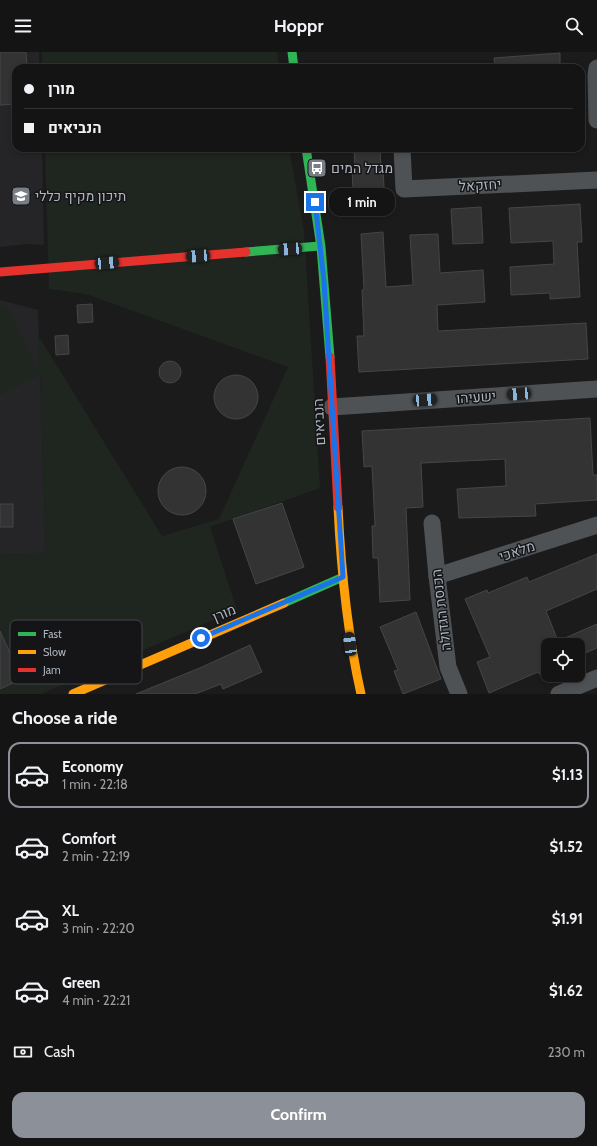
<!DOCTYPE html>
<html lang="en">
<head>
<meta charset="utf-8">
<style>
	body { margin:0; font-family:Cabin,Heebo,sans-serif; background:#212122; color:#f1f3f6; height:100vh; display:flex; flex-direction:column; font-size:15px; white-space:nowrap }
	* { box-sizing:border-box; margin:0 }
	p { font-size:13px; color:#9d9ea0 }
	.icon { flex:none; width:22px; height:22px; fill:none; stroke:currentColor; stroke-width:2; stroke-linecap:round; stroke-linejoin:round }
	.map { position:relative; height:642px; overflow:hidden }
	.panel { display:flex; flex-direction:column; background:#141415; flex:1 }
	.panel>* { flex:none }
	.guide { position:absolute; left:12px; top:12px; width:573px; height:88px; border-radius:12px; box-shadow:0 2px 6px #0003,0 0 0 1px #333334; display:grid; align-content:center; height:88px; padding:0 12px; background:#141415 }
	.tools { position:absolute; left:541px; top:586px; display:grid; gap:8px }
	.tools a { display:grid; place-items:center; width:44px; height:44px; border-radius:8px; background:#141415; box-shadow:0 2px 6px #0003,0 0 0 1px #333334; font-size:20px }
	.end { position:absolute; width:18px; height:18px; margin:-9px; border:5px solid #1a73e8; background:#fff; box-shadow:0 0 0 2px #fff }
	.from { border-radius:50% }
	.bubble { position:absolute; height:28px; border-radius:12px; background:#141415; box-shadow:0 2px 6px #0003,0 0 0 1px #333334; font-size:13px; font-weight:700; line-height:28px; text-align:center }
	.car { position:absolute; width:12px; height:24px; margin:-12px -6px; border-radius:5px; box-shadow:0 0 3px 1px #0007; background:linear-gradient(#222 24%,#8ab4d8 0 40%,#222 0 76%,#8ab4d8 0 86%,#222 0) }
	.guide b { display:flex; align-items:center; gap:14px; height:38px; font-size:15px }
	.guide b+b { border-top:1px solid #333334 }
	.guide i { width:10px; height:10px; background:#f1f3f6 }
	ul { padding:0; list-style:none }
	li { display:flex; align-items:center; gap:12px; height:66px; margin:0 8px 6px; padding:0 4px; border:2px solid transparent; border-radius:12px }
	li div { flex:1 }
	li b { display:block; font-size:15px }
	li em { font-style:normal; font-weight:700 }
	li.selected { border-color:#8c9099 }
	li>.icon { width:36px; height:36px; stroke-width:1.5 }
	h2 { padding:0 12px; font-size:18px; line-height:48px }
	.pay { display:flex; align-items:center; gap:10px; height:44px; padding:0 12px; font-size:15px }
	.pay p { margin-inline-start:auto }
	.cta { display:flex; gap:8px; margin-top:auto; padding:8px 12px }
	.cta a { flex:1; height:46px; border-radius:12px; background:#8c9099; color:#fff; font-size:16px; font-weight:700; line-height:46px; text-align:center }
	header { display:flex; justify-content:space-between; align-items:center; height:52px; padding:0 12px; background:#141415; font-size:18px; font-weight:700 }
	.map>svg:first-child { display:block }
</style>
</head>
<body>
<header><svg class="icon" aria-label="menu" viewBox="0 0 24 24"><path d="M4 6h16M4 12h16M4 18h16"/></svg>Hoppr<svg class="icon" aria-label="search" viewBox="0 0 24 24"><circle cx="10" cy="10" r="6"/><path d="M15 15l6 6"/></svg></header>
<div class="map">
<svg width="597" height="642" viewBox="0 0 597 642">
	<rect width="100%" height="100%" fill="#1b1b1c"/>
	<g fill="#252528">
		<polygon points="0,0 39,0 39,16 16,16 16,96 42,96 44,193 27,192 0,195"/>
		<polygon points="0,248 38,258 46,502 0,503"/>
	</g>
	<g fill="#1e261f">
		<polygon points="42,0 277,0 279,16 42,16"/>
		<polygon points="45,96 289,96 304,179 320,436 210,475 237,558 41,642 0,642 0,503 46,501 40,323 0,343 0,255 6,252 39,320 38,283 162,484 219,467 288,315 86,242 49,237"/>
	</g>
	<g fill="#333334" stroke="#444648">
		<polygon points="0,0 26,0 27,16 16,16 16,52 0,53"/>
		<polygon points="560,1 560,16 495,16 494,6"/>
		<polygon points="354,96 380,96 381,115 383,115 385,156 354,158 352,117 355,117"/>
		<polygon points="580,152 582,190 577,190 580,245 550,247 550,241 511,243 510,215 554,212 553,189 511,191 509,156"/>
		<polygon points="481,155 483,191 453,192 451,157"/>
		<polygon points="383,180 386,235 413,233 410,183 438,182 440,221 483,218 485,250 437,253 438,279 586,271 588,307 359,320 357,284 364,284 362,238 364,237 361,182"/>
		<polygon points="92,252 93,270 78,271 77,253"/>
		<polygon points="68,283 69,302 56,303 55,284"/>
		<circle cx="170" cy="320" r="11"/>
		<circle cx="236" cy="345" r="22"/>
		<polygon points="590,366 593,423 597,423 597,448 535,452 536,464 459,466 457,437 506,434 505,407 421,411 423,455 406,456 410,548 380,550 378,506 373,506 372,474 375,474 372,414 364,415 362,379"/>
		<circle cx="182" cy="439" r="24"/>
		<polygon points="282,451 304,515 256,532 233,467"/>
		<rect x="0" y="452" width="13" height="23"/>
		<polygon points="597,502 597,537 546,559 558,589 597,572 597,596 578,604 578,593 548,593 548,618 539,622 538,620 489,641 477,610 490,605 465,547 487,538 488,541 527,525 529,530"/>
		<polygon points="416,560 441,627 403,642 394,619 398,618 380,575"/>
		<polygon points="0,579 22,627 0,637"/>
		<polygon points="250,593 262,620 223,637 221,632 195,642 136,642 202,615"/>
	</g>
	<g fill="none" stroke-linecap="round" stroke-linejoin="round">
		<g stroke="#4f5255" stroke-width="17">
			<polyline points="597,16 596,23 597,68"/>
			<polyline points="402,96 404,137 597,128"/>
			<polyline points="332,355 597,337"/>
			<polyline points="432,471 437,524 448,615 459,642"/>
			<polyline points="437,524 597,473"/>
			<polyline points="559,642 597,626"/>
		</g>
		<g stroke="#30b455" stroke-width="9">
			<polyline points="292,0 294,16"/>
			<polyline points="306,96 321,195 330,305"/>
			<polyline points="246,200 320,194"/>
			<polyline points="284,551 343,525"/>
		</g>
		<g stroke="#ff9f0a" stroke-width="9">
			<path d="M 338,455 C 341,518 347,580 361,642"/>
			<polyline points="73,642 284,551"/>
		</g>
		<g stroke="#e5322d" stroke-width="9">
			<polyline points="0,220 246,200"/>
			<polyline points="330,305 338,455"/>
		</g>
	</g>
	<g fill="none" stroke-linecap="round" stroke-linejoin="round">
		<polyline stroke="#1a73e8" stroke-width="5" points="201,586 343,525 324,229 315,150"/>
	</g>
	<defs>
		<symbol id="bus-square" viewBox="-11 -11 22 22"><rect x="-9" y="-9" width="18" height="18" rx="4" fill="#797e85" stroke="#151518"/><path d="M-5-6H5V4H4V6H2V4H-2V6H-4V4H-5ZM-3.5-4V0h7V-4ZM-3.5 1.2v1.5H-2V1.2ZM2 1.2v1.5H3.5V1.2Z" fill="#fff"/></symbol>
		<symbol id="school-square" viewBox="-11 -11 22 22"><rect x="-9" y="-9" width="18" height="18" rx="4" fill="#797e85" stroke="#151518"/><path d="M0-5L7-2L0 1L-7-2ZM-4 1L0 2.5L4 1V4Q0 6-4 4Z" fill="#fff"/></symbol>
	</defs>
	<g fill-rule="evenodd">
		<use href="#bus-square" x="306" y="105" width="22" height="22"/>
		<use href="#school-square" x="10" y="133" width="22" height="22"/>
	</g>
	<g text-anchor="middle" stroke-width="3" stroke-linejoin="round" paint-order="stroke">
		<g font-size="14" fill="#acb4bd" stroke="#151518" text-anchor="start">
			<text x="331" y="121">מגדל המים</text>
			<text x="35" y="149">תיכון מקיף כללי</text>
		</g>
		<g font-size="14" fill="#acb4bd" stroke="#151518">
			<text transform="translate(480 133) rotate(-3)" y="5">יחזקאל</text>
			<text transform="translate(476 345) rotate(-4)" y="5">ישעיהו</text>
			<text transform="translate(319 370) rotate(-93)" y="5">הנביאים</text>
			<text transform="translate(517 499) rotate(-18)" y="5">מלאכי</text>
			<text transform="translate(441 558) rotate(-97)" y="5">הכנסת הגדולה</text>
			<text transform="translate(224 561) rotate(-23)" y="5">מורן</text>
		</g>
	</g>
	<rect x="10" y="568" width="132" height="64" rx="6" fill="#151518" stroke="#42454a" stroke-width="1"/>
	<rect x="18" y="580" width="18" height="4" fill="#30b455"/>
	<rect x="18" y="598" width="18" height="4" fill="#ff9f0a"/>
	<rect x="18" y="616" width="18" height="4" fill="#e5322d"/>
	<g font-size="11" fill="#acb4bd">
		<text x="43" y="586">Fast</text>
		<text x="43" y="604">Slow</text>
		<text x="43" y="622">Jam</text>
	</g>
</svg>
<div class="tools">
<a><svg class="icon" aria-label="locate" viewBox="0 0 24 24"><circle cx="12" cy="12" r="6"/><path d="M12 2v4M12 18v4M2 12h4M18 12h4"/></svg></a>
</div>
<i class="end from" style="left:201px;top:586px"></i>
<i class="end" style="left:315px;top:150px"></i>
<div class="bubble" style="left:329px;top:136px;width:66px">1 min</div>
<i class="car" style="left:290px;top:197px;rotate:266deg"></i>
<i class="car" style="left:198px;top:204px;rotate:266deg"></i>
<i class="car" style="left:107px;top:211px;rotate:85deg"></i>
<i class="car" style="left:519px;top:342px;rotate:266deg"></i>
<i class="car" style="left:425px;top:348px;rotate:86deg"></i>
<i class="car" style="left:350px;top:592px;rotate:352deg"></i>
<div class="guide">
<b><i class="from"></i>מורן</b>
<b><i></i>הנביאים</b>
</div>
</div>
<section class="panel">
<h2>Choose a ride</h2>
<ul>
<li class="selected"><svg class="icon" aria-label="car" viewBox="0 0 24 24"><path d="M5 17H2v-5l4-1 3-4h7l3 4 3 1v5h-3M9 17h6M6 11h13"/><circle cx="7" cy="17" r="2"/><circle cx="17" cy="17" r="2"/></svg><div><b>Economy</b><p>1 min · 22:18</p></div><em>$1.13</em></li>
<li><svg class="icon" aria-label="car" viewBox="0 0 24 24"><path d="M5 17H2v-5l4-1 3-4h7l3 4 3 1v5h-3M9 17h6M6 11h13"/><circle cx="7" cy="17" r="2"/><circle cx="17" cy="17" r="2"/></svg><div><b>Comfort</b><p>2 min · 22:19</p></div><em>$1.52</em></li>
<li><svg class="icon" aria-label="car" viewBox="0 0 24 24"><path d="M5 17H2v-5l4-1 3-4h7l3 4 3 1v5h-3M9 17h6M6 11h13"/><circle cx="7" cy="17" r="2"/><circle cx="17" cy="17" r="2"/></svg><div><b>XL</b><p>3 min · 22:20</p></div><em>$1.91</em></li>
<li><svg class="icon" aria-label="car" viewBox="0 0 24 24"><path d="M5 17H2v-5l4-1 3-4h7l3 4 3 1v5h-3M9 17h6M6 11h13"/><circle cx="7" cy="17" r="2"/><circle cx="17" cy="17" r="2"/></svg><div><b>Green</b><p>4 min · 22:21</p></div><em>$1.62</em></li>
</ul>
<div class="pay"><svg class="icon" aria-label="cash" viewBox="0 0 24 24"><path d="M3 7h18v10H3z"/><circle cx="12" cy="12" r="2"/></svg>Cash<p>230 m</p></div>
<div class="cta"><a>Confirm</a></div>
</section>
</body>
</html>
